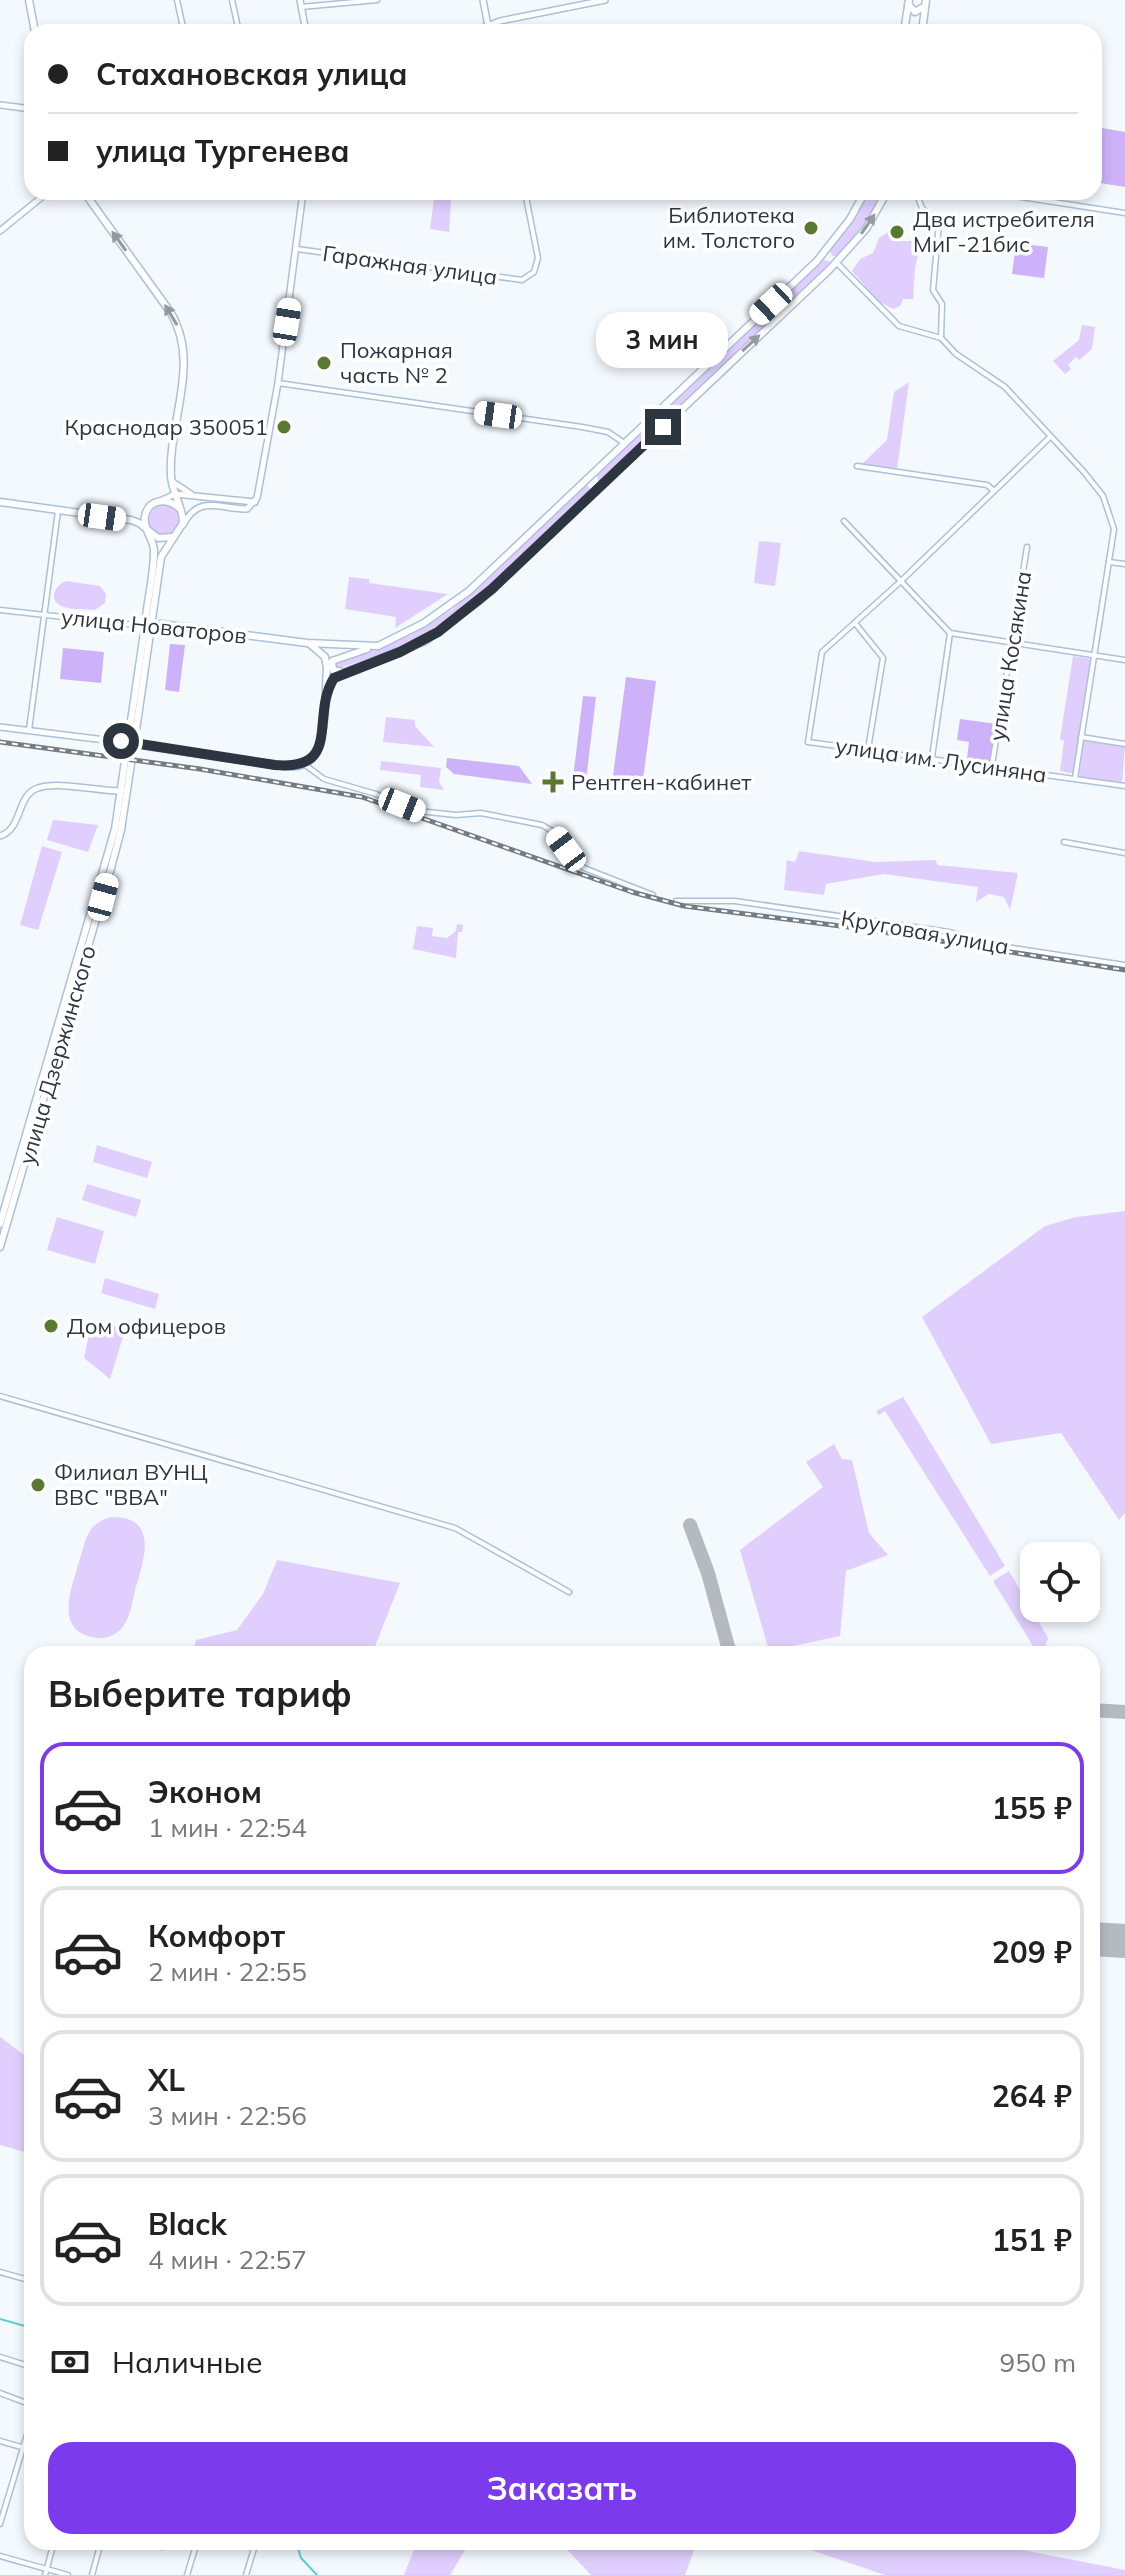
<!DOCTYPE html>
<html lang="ru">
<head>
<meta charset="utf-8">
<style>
	body { margin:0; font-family:Mulish,sans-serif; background:#f6f6f6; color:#222; height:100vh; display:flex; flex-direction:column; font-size:30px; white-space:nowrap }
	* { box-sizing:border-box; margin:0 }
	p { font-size:26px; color:#767676 }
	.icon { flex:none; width:44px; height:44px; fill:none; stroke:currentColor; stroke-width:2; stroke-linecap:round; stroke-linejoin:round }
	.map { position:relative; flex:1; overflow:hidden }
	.panel { position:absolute; left:24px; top:1646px; width:1076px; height:904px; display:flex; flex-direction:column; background:#fff; border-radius:24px; box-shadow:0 4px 12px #0003 }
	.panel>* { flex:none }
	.banner { position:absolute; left:24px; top:24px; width:1078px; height:176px; border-radius:24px; box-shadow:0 4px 12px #0003; display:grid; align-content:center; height:176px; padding:0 24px; background:#fff }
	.controls { position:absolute; left:1020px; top:1542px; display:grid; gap:16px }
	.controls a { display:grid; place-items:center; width:80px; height:80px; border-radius:16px; background:#fff; box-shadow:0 4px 12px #0003; font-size:40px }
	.end { position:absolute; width:36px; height:36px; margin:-18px; border:10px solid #2d3640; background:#fff; box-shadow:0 0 0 4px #fff }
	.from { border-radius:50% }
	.bubble { position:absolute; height:56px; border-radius:24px; background:#fff; box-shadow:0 4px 12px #0003; font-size:26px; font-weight:700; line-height:56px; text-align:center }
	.car { position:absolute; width:24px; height:48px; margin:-24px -12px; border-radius:10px; box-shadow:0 0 6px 2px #0007; background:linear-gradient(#fff 24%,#345 0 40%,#fff 0 76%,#345 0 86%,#fff 0) }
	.banner b { display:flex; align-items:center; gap:28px; height:76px; font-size:30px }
	.banner b+b { border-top:2px solid #e0e0e0 }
	.banner i { width:20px; height:20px; background:#222 }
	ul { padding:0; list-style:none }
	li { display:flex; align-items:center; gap:24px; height:132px; margin:0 16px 12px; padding:0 8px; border:4px solid #e0e0e0; border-radius:24px }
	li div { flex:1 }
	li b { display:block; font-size:30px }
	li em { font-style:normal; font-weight:700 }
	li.selected { border-color:#7c3aed }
	li>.icon { width:72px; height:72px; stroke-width:1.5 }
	h2 { padding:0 24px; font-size:36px; line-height:96px }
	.pay { display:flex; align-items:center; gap:20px; height:88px; padding:0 24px; font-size:30px }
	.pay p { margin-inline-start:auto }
	.primary-button { display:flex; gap:16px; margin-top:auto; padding:16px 24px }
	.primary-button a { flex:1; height:92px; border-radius:24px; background:#7c3aed; color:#fff; font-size:32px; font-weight:700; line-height:92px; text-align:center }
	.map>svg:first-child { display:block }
</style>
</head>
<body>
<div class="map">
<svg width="1125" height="2575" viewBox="0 0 1125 2575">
	<rect width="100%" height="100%" fill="#f4f9fe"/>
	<g fill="#e0cffe">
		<polygon points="435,192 441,192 441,198 451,200 449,232 430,229"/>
		<polygon points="870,192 883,192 863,226 836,256 832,256 830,250"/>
		<polygon points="901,223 903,226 892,230 891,241 922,241 915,267 913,299 903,299 900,306 893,309 878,301 852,271 860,259 873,253 879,238"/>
		<polygon points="824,260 829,261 829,265 602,481 598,481 597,475 620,453"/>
		<polygon points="1082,325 1095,327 1092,349 1079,360 1076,357 1068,365 1071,369 1065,374 1053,361 1079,340"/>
		<polygon points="909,382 897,469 861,465 887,440 894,392"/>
		<path d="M 587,485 L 592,490 C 544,535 489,597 434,630 C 404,648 369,658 336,669 L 332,664 L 411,635 L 453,609 Z"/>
		<circle cx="164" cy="520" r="15"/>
		<polygon points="759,541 781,543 775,586 754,583"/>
		<polygon points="349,577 369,579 369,583 448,594 395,628 396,617 345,609"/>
		<path d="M 66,581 L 100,586 L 106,594 L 105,603 L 95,610 C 85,609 70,610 61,606 C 48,599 55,585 66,581 Z"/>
		<polygon points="1073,656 1092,659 1075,774 1060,771 1064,741 1060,739"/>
		<polygon points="386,717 415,720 415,726 434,747 383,742"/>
		<polygon points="1084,741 1125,747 1122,783 1079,777"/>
		<polygon points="381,761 441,768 439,782 444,790 420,787 421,775 380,770"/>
		<polygon points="53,820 98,825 88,852 47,840"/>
		<polygon points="42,846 62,852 38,930 20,925"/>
		<polygon points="799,851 876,862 935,860 938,865 1018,873 1010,910 1004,897 989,894 976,902 978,887 884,874 826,884 824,895 784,890 787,860 795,862"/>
		<polygon points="457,924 463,925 462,932 458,932 456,958 413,949 417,926 433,928 432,936 447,938 456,931"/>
		<polygon points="97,1145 152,1162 147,1178 93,1162"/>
		<polygon points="87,1184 141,1200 136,1217 82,1200"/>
		<polygon points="1125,1211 1125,1513 1119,1520 1061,1433 991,1444 922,1317 1045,1226 1076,1217"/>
		<polygon points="57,1217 104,1231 95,1264 47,1250"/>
		<polygon points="105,1278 159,1294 155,1309 101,1293"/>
		<polygon points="92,1320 125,1330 110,1379 84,1358"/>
		<polygon points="903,1397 1005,1566 990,1576 885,1411 879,1415 876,1411"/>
		<polygon points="834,1444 842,1459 852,1460 869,1533 888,1555 846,1571 840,1636 769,1651 740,1550 823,1487 806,1462"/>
		<path d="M 110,1517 C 160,1515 144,1561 135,1590 C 132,1603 130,1620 120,1630 C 113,1637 102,1640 92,1637 C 55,1629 71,1590 78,1565 C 82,1554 84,1540 90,1531 C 95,1523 102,1520 110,1517 Z"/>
		<polygon points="277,1560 400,1583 372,1654 192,1654 196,1640 237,1630 263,1594"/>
		<polygon points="1009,1571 1048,1638 1043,1654 1038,1654 993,1581"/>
		<polygon points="0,2037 32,2061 32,2154 0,2145"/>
		<polygon points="417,2542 470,2542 450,2575 404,2575"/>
		<polygon points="560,2542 697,2542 685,2575 591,2575"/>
		<polygon points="787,2542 981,2542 1125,2570 1125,2575 885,2575"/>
	</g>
	<g fill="#cdb2fa">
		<polygon points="1102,128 1125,132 1125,187 1094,182"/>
		<polygon points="1016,243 1048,247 1044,278 1012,274"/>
		<polygon points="170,644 185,645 179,692 165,690"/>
		<polygon points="63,648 104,652 101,683 60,679"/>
		<polygon points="626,677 656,681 642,787 612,783"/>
		<polygon points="583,696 596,697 586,780 575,784 573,778"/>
		<polygon points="960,719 997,724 992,762 967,759 969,742 957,740"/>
		<polygon points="447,758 519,766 532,784 454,774 446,767"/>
	</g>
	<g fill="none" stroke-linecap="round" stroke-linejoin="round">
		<g stroke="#5bced8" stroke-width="2">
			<polyline points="0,2319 32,2328"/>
			<polyline points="296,2542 301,2558 317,2575"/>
		</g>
		<g stroke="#b4bac0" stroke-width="14">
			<polyline points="690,1525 708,1573 730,1654"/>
			<polyline points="1092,1710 1125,1712"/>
		</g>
		<polyline stroke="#b4bac0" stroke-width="34" points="1092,1939 1125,1941"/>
		<defs>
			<g id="minor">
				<polyline points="177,0 184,32"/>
				<polyline points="232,0 239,32"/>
				<polyline points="301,7 377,0"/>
				<polyline points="916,192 922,208 939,223 933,290 942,304 941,338 956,354 1005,387 1084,472 1103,496 1114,529 1075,778"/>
				<polyline points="989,192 1125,213"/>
				<polyline points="297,249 522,280 534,272 538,258 525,192"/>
				<polyline points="836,262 899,326 941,338"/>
				<polyline points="278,383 582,427 608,432 624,443"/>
				<polyline points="1050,437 900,582 822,652 808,742 1125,786"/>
				<polyline points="857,466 987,485 994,491"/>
				<polyline points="844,521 950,633 1125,660"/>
				<polyline points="1109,562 1125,564"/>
				<polyline points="0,610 145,626"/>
				<polyline points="855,623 883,658 868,749"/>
				<polyline points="29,730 58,511"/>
				<polyline points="1081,737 1125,744"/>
				<polyline points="932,757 950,633"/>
				<polyline points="304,764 324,779 376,794 418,811 456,815 481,813 542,825 554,832 584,868 653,895"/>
				<polyline points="992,765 1027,547"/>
				<polyline points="1064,842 1125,853"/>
				<polyline points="676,901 735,901 949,932 999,946 1125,965"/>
				<polyline points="0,1396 455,1528 569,1592"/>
				<polyline points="0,2272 32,2281"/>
				<polyline points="0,2357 32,2367"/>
				<polyline points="0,2393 32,2405"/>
				<polyline points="0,2441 32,2450"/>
				<polyline points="0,2524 32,2418"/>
				<polyline points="144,2542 162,2547 163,2542"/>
				<polyline points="0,2556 68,2575"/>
				<polyline points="45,2575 54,2542"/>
				<polyline points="92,2575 101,2542"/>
				<polyline points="187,2575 197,2542"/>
				<polyline points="246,2575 256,2542"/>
			</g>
			<g id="tertiary">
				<polyline points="300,0 306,32"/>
				<polyline points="483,0 488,26"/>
				<polyline points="472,32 500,21 605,0"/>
				<polyline points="0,105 32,109"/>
				<polyline points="0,231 48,192"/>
				<polyline points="173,482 191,494"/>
				<polyline points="160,501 175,494 255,502"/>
				<path d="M 183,525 C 199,494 219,509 247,509 L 257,498 L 278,383 L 303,192"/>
				<polyline points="0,727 129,743"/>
				<path d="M 0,836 C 23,829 16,795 38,788 C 58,781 98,791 121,791"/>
			</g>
			<g id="secondary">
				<polyline points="29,0 35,32"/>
				<path d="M 84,192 L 171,313 C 201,365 168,421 171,476 C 172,493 183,507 183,523 L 161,557 L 134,744"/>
				<polyline points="0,502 131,520 139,523 158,538 173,537"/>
				<path d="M 145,626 C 147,601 154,576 154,551 C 154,539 142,528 145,516 C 149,498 168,498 179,508"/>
			</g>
			<g id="primary">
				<polyline points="908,4 915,12 925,6"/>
				<polyline points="904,32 909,0"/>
				<polyline points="922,32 926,0"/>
				<polyline points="378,646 424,623 469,591 817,261 850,219 865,192"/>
				<polyline points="342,672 333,670 332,661 367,649"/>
				<polyline points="328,692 332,681 338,675 425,641 479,601 829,270 866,229 887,192"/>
				<polyline points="0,1224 115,829 145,626 161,624 307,643 378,646"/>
				<path d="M 0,1247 L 111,868 L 121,830 L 134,744 L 275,765 C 286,766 297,768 306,763 C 328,752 325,690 327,668 L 325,657 L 310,644"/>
			</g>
		</defs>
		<use href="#minor" stroke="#abc1db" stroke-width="7"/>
		<use href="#tertiary" stroke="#abc1db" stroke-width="8"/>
		<use href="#secondary" stroke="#abc1db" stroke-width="9"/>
		<use href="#primary" stroke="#abc1db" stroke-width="9"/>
		<use href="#minor" stroke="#fff" stroke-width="4"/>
		<use href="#tertiary" stroke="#fff" stroke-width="5"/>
		<use href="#secondary" stroke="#fff" stroke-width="6"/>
		<use href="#primary" stroke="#fff" stroke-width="6"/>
		<defs>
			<polyline id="rail" points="0,742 200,769 362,797 632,892 684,906 864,929 1125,970"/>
		</defs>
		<use href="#rail" stroke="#737b83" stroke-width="5"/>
		<use href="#rail" stroke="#fff" stroke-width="2" stroke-dasharray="6" stroke-linecap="butt"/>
	</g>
	<defs><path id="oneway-solid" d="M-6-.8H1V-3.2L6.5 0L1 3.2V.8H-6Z" transform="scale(2)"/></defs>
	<g fill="#969aa0">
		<use href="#oneway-solid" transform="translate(868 224) rotate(-55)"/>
		<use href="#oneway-solid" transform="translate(119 241) rotate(-126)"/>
		<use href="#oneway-solid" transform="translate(171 315) rotate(-121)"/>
		<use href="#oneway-solid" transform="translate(751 343) rotate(-43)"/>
	</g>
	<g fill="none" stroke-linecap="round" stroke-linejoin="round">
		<path stroke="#2d3640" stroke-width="10" d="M 121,741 L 275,765 C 343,771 310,716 334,678 L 400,652 L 438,632 L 492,589 L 663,427"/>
	</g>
	<g fill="#5a7930" stroke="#fff" stroke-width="3">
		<circle cx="811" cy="228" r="8"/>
		<circle cx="897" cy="232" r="8"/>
		<circle cx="324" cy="363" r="8"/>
		<circle cx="284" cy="427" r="8"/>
		<path d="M549 770h8v8h8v8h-8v8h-8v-8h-8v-8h8z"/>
		<circle cx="51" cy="1326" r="8"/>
		<circle cx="38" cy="1485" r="8"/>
	</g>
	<g text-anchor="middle" stroke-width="7" stroke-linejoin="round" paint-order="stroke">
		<g font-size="22" fill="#2d3640" stroke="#fff" text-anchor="start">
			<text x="795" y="223" text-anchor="end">Библиотека<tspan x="795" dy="25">им. Толстого</tspan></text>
			<text x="913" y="227">Два истребителя<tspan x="913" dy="25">МиГ-21бис</tspan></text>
			<text x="340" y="358">Пожарная<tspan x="340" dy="25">часть № 2</tspan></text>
			<text x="268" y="435" text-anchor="end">Краснодар 350051</text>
			<text x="571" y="790">Рентген-кабинет</text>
			<text x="67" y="1334">Дом офицеров</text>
			<text x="54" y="1480">Филиал ВУНЦ<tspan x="54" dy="25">ВВС "ВВА"</tspan></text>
		</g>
		<g font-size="22" fill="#2d3640" stroke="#fff">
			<text transform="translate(410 265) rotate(8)" y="8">Гаражная улица</text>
			<text transform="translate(154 626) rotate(6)" y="8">улица Новаторов</text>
			<text transform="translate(1010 656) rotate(-81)" y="8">улица Косякина</text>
			<text transform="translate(941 760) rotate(8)" y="8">улица им. Лусиняна</text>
			<text transform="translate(925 932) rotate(10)" y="8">Круговая улица</text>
			<text transform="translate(57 1055) rotate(-74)" y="8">улица Дзержинского</text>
		</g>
	</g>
</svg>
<div class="controls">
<a><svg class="icon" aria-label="locate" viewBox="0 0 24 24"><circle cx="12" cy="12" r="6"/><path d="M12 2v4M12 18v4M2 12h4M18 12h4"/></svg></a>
</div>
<i class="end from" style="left:121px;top:741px"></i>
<i class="end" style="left:663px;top:427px"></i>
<div class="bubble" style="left:596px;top:312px;width:132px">3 мин</div>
<i class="car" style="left:771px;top:304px;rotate:227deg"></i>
<i class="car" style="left:287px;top:322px;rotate:9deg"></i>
<i class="car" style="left:498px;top:415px;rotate:278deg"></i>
<i class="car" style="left:102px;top:517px;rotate:98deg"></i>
<i class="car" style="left:402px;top:805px;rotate:112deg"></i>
<i class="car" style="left:566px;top:849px;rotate:323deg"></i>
<i class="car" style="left:103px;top:897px;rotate:15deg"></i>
<div class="banner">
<b><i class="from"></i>Стахановская улица</b>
<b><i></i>улица Тургенева</b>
</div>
<section class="panel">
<h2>Выберите тариф</h2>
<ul>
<li class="selected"><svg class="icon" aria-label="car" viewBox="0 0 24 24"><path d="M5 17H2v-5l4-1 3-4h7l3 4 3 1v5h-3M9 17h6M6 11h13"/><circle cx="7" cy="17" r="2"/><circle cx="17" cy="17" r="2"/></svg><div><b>Эконом</b><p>1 мин · 22:54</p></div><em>155 ₽</em></li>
<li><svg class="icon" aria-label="car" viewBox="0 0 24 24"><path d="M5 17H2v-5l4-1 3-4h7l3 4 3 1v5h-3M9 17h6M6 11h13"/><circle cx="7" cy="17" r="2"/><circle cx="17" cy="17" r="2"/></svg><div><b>Комфорт</b><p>2 мин · 22:55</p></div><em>209 ₽</em></li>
<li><svg class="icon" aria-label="car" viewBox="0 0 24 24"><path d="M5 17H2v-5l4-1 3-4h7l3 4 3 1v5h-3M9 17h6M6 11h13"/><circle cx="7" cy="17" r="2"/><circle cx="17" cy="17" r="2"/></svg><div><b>XL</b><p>3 мин · 22:56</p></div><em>264 ₽</em></li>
<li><svg class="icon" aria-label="car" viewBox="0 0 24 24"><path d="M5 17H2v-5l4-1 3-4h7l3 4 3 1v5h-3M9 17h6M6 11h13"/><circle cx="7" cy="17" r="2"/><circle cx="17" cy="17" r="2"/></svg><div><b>Black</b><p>4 мин · 22:57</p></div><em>151 ₽</em></li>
</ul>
<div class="pay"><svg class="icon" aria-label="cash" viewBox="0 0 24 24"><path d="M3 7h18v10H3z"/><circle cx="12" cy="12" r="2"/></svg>Наличные<p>950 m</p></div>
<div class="primary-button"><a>Заказать</a></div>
</section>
</div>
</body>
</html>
